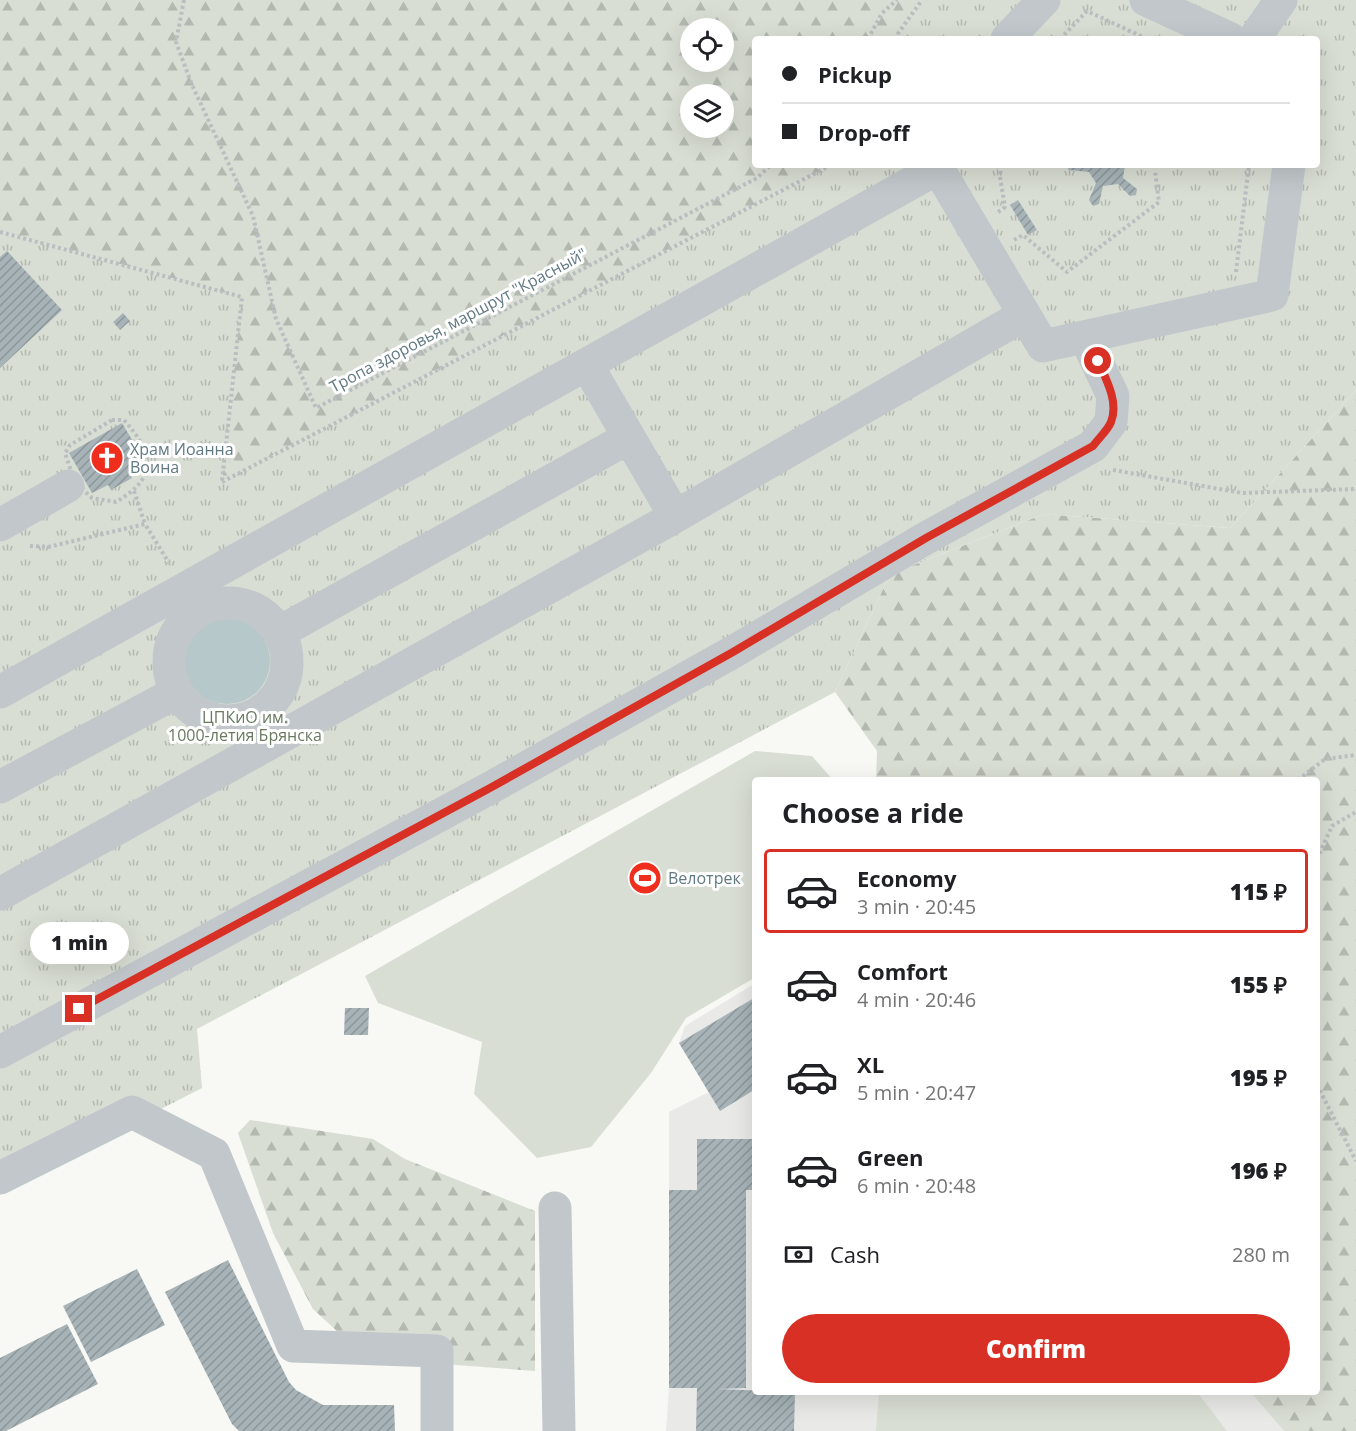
<!DOCTYPE html>
<html lang="en">
<head>
<meta charset="utf-8">
<style>
	body { margin:0; font-family:"Open Sans",sans-serif; background:#f2f2f2; color:#202124; height:100vh; display:flex; flex-direction:column; font-size:22px; white-space:nowrap }
	* { box-sizing:border-box; margin:0 }
	p { font-size:20px; color:#757577 }
	.icon { flex:none; width:33px; height:33px; fill:none; stroke:currentColor; stroke-width:2; stroke-linecap:round; stroke-linejoin:round }
	.map { position:relative; flex:1; overflow:hidden }
	.details { position:absolute; left:752px; top:777px; width:568px; height:618px; display:flex; flex-direction:column; background:#fff; border-radius:6px; box-shadow:0 6px 24px #0002 }
	.details>* { flex:none }
	.guide { position:absolute; left:752px; top:36px; width:568px; height:132px; border-radius:6px; box-shadow:0 6px 24px #0002; display:grid; align-content:center; height:132px; padding:0 30px; background:#fff }
	.buttons { position:absolute; left:680px; top:18px; display:grid; gap:12px }
	.buttons a { display:grid; place-items:center; width:54px; height:54px; border-radius:50%; background:#fff; box-shadow:0 6px 24px #0002; font-size:30px }
	.end { position:absolute; width:27px; height:27px; margin:-14px; border:8px solid #d93025; background:#fff; box-shadow:0 0 0 3px #fff }
	.from { border-radius:50% }
	.bubble { position:absolute; height:42px; border-radius:21px; background:#fff; box-shadow:0 6px 24px #0002; font-size:20px; font-weight:800; line-height:42px; text-align:center }
	.guide b { display:flex; align-items:center; gap:21px; height:57px; font-size:22px }
	.guide b+b { border-top:2px solid #e0e0e0 }
	.guide i { width:15px; height:15px; background:#202124 }
	ul { padding:0; list-style:none }
	li { display:flex; align-items:center; gap:18px; height:84px; margin:0 12px 9px; padding:0 18px; border:3px solid transparent; border-radius:6px }
	li div { flex:1 }
	li b { display:block; font-size:22px }
	li em { font-style:normal; font-weight:800 }
	li.current { border-color:#d93025 }
	li>.icon { width:54px; height:54px; stroke-width:1.5 }
	h2 { padding:0 30px; font-size:27px; line-height:72px }
	.pay { display:flex; align-items:center; gap:15px; height:66px; padding:0 30px; font-size:22px }
	.pay p { margin-inline-start:auto }
	.button { display:flex; gap:12px; margin-top:auto; padding:12px 30px }
	.button a { flex:1; height:69px; border-radius:36px; background:#d93025; color:#fff; font-size:24px; font-weight:800; line-height:69px; text-align:center }
	.map>svg:first-child { display:block }
</style>
</head>
<body>
<div class="map">
<svg width="1356" height="1431" viewBox="0 0 1356 1431">
	<defs>
		<pattern id="forest-firs" width="22" height="20" patternUnits="userSpaceOnUse" patternTransform="scale(1.5)"><rect width="22" height="20" fill="#d9ded4"/><path d="M5 1l3.5 6h-7zM16 11l3.5 6h-7z" fill="#b3b9b1"/></pattern>
		<pattern id="park-tufts" width="24" height="20" patternUnits="userSpaceOnUse" patternTransform="scale(1.5)"><rect width="24" height="20" fill="#d9ded4"/><path d="M3 7l-1-3M5 7V3M7 7l1-3M15 17l-1-3M17 17v-4M19 17l1-3" fill="none" stroke="#b3b9b1"/></pattern>
		<pattern id="building-hatch" width="6" height="6" patternUnits="userSpaceOnUse" patternTransform="scale(1.5)"><rect width="6" height="6" fill="#a7b3b7"/><path d="M-1 1l2-2M0 6l6-6M5 7l2-2" fill="none" stroke="#8b969a"/></pattern>
	</defs>
	<rect width="100%" height="100%" fill="#f8f8f5"/>
	<polygon fill="#e9e9e8" points="754,984 754,1392 1250,1392 1284,1431 666,1431 669,1388 669,1112 709,1092 679,1043 685,1026"/>
	<g fill="url(#forest-firs)" fill-rule="evenodd">
		<path d="M 0,0 L 922,0 L 894,39 L 754,39 L 754,165 L 831,165 L 222,482 L 233,380 L 179,280 L 0,232 ZM 690,28 L 723,28 L 723,62 L 690,62 ZM 690,94 L 723,94 L 723,128 L 690,128 Z"/>
		<polygon points="1356,390 1356,1431 1284,1431 1250,1392 1317,1392 1317,780 876,780 877,751 835,692 890,574 1044,514 1230,528"/>
		<polygon points="250,1120 373,1139 405,1159 535,1211 535,1371 402,1361 352,1345 313,1309 273,1233 238,1133"/>
	</g>
	<polygon fill="url(#park-tufts)" points="922,0 1356,0 1356,390 1230,528 1044,514 890,574 835,692 197,1029 202,1088 0,1191 0,232 242,297 222,482 831,165 1317,165 1317,39 894,39"/>
	<g fill="#d9ded4">
		<polygon points="755,751 812,756 833,780 754,780 754,978 686,1018 651,1073 591,1147 537,1158 474,1094 482,1042 378,1003 365,976"/>
		<polygon points="879,1392 1197,1392 1227,1431 876,1431"/>
	</g>
	<circle fill="#b7c8ca" cx="227" cy="661" r="43"/>
	<g fill="url(#building-hatch)">
		<polygon points="1066,165 1125,165 1123,178 1137,189 1136,195 1130,196 1118,184 1103,186 1099,204 1093,206 1089,200 1096,183 1089,172 1069,170"/>
		<polygon points="1018,200 1037,230 1028,235 1010,205"/>
		<polygon points="7,251 62,310 0,368 0,257"/>
		<polygon points="123,313 130,321 120,330 113,322"/>
		<polygon points="122,423 146,463 129,472 132,478 111,490 108,485 92,493 69,453"/>
		<polygon points="754,998 754,1090 720,1111 679,1043"/>
		<polygon points="345,1008 369,1008 368,1035 344,1035"/>
		<polygon points="697,1139 754,1139 754,1190 746,1190 746,1388 718,1389 795,1392 794,1431 696,1431 697,1388 669,1388 669,1190 697,1190"/>
		<polygon points="228,1260 289,1382 296,1390 323,1405 394,1405 395,1431 239,1431 232,1424 165,1292"/>
		<polygon points="137,1269 165,1325 91,1362 63,1306"/>
		<polygon points="67,1324 98,1384 6,1431 0,1431 0,1358"/>
	</g>
	<g fill="none" stroke-linecap="round" stroke-linejoin="round">
		<g stroke="#b9bec0" stroke-width="4" stroke-dasharray="3 3" stroke-linecap="butt">
			<polyline points="184,0 176,42 192,85 253,216 276,319 316,408 757,178 771,165"/>
			<polyline points="868,39 882,13 897,0"/>
			<polyline points="894,39 922,0"/>
			<polyline points="1060,39 1087,11 1147,39"/>
			<polyline points="998,212 1005,207 998,165"/>
			<polyline points="0,232 242,297 222,481"/>
			<polyline points="1014,240 1023,235 1067,272 1159,202 1155,171"/>
			<polyline points="1236,272 1249,165"/>
			<path d="M 112,420 L 124,420 C 155,455 158,477 116,502 L 92,498 L 79,486 L 68,486 L 73,477 L 65,453 L 70,445 Z"/>
			<polyline points="1113,470 1242,493 1356,489"/>
			<polyline points="222,482 831,165"/>
			<polyline points="134,491 145,524"/>
			<polyline points="30,546 48,547 145,524 169,563"/>
			<polyline points="1298,780 1325,759 1356,755"/>
			<polyline points="1317,859 1332,826 1356,812"/>
			<polyline points="1317,1085 1356,1161"/>
		</g>
		<g stroke="#c1c7ca" stroke-width="33">
			<polyline points="1146,0 1231,39"/>
			<polyline points="1007,39 1044,0"/>
			<polyline points="1254,39 1281,0"/>
			<polyline points="936,165 1043,346 1272,295 1289,165"/>
			<polyline points="587,365 675,516"/>
			<polyline points="0,525 68,486"/>
			<circle cx="228" cy="662" r="59"/>
			<polyline points="280,632 628,438"/>
			<polyline points="0,692 938,168"/>
			<polyline points="0,787 177,692"/>
			<polyline points="0,894 669,520 1024,315"/>
			<polyline points="0,1052 490,788 733,652 926,538 1093,446 1111,422 1113,396 1085,337"/>
			<polyline points="0,1178 132,1112 214,1154 293,1346 437,1351 437,1431"/>
			<polyline points="555,1208 559,1431"/>
		</g>
	</g>
	<g fill="none" stroke-linecap="round" stroke-linejoin="round">
		<path stroke="#d93025" stroke-width="8" d="M 79,1009 L 490,788 L 733,652 L 926,538 L 1093,446 C 1098,439 1108,430 1111,422 C 1119,402 1106,379 1098,361"/>
	</g>
	<defs>
		<symbol id="church-disc" viewBox="-11 -11 22 22"><circle r="9.5" fill="#f02e1d" stroke="#fff"/><path d="M-1.2-6h2.4v3.5h3.3v2.4h-3.3V6h-2.4V-.1h-3.3v-2.4h3.3Z" fill="#fff"/></symbol>
		<symbol id="stadium-disc" viewBox="-11 -11 22 22"><circle r="9.5" fill="#f02e1d" stroke="#fff"/><path d="M0-5a6.5 5 0 1 0 0 10a6.5 5 0 1 0 0-10ZM-3.5-1.8h7v3.6h-7Z" fill="#fff"/></symbol>
	</defs>
	<g fill-rule="evenodd">
		<use href="#church-disc" x="88" y="439" width="38" height="38"/>
		<use href="#stadium-disc" x="626" y="859" width="38" height="38"/>
	</g>
	<g text-anchor="middle" stroke-width="6" stroke-linejoin="round" paint-order="stroke">
		<g font-size="16" fill="#617982" stroke="#fff">
			<text transform="translate(458 320) rotate(-28)" y="6">Тропа здоровья, маршрут "Красный"</text>
		</g>
		<g font-size="16" fill="#617982" stroke="#fff" text-anchor="start">
			<text x="130" y="455">Храм Иоанна<tspan x="130" dy="18">Воина</tspan></text>
			<text x="668" y="884">Велотрек</text>
		</g>
		<g font-size="16" fill="#697a60" stroke="#fff">
			<text x="245" y="723">ЦПКиО им.<tspan x="245" dy="18">1000-летия Брянска</tspan></text>
		</g>
	</g>
</svg>
<div class="buttons">
<a><svg class="icon" aria-label="locate" viewBox="0 0 24 24"><circle cx="12" cy="12" r="6"/><path d="M12 2v4M12 18v4M2 12h4M18 12h4"/></svg></a>
<a><svg class="icon" aria-label="layers" viewBox="0 0 24 24"><path d="M12 4l9 5-9 5-9-5zM3 14l9 5 9-5"/></svg></a>
</div>
<i class="end from" style="left:1098px;top:361px"></i>
<i class="end" style="left:79px;top:1009px"></i>
<div class="bubble" style="left:30px;top:922px;width:99px">1 min</div>
<div class="guide">
<b><i class="from"></i>Pickup</b>
<b><i></i>Drop-off</b>
</div>
<section class="details">
<h2>Choose a ride</h2>
<ul>
<li class="current"><svg class="icon" aria-label="car" viewBox="0 0 24 24"><path d="M5 17H2v-5l4-1 3-4h7l3 4 3 1v5h-3M9 17h6M6 11h13"/><circle cx="7" cy="17" r="2"/><circle cx="17" cy="17" r="2"/></svg><div><b>Economy</b><p>3 min · 20:45</p></div><em>115 ₽</em></li>
<li><svg class="icon" aria-label="car" viewBox="0 0 24 24"><path d="M5 17H2v-5l4-1 3-4h7l3 4 3 1v5h-3M9 17h6M6 11h13"/><circle cx="7" cy="17" r="2"/><circle cx="17" cy="17" r="2"/></svg><div><b>Comfort</b><p>4 min · 20:46</p></div><em>155 ₽</em></li>
<li><svg class="icon" aria-label="car" viewBox="0 0 24 24"><path d="M5 17H2v-5l4-1 3-4h7l3 4 3 1v5h-3M9 17h6M6 11h13"/><circle cx="7" cy="17" r="2"/><circle cx="17" cy="17" r="2"/></svg><div><b>XL</b><p>5 min · 20:47</p></div><em>195 ₽</em></li>
<li><svg class="icon" aria-label="car" viewBox="0 0 24 24"><path d="M5 17H2v-5l4-1 3-4h7l3 4 3 1v5h-3M9 17h6M6 11h13"/><circle cx="7" cy="17" r="2"/><circle cx="17" cy="17" r="2"/></svg><div><b>Green</b><p>6 min · 20:48</p></div><em>196 ₽</em></li>
</ul>
<div class="pay"><svg class="icon" aria-label="cash" viewBox="0 0 24 24"><path d="M3 7h18v10H3z"/><circle cx="12" cy="12" r="2"/></svg>Cash<p>280 m</p></div>
<div class="button"><a>Confirm</a></div>
</section>
</div>
</body>
</html>
